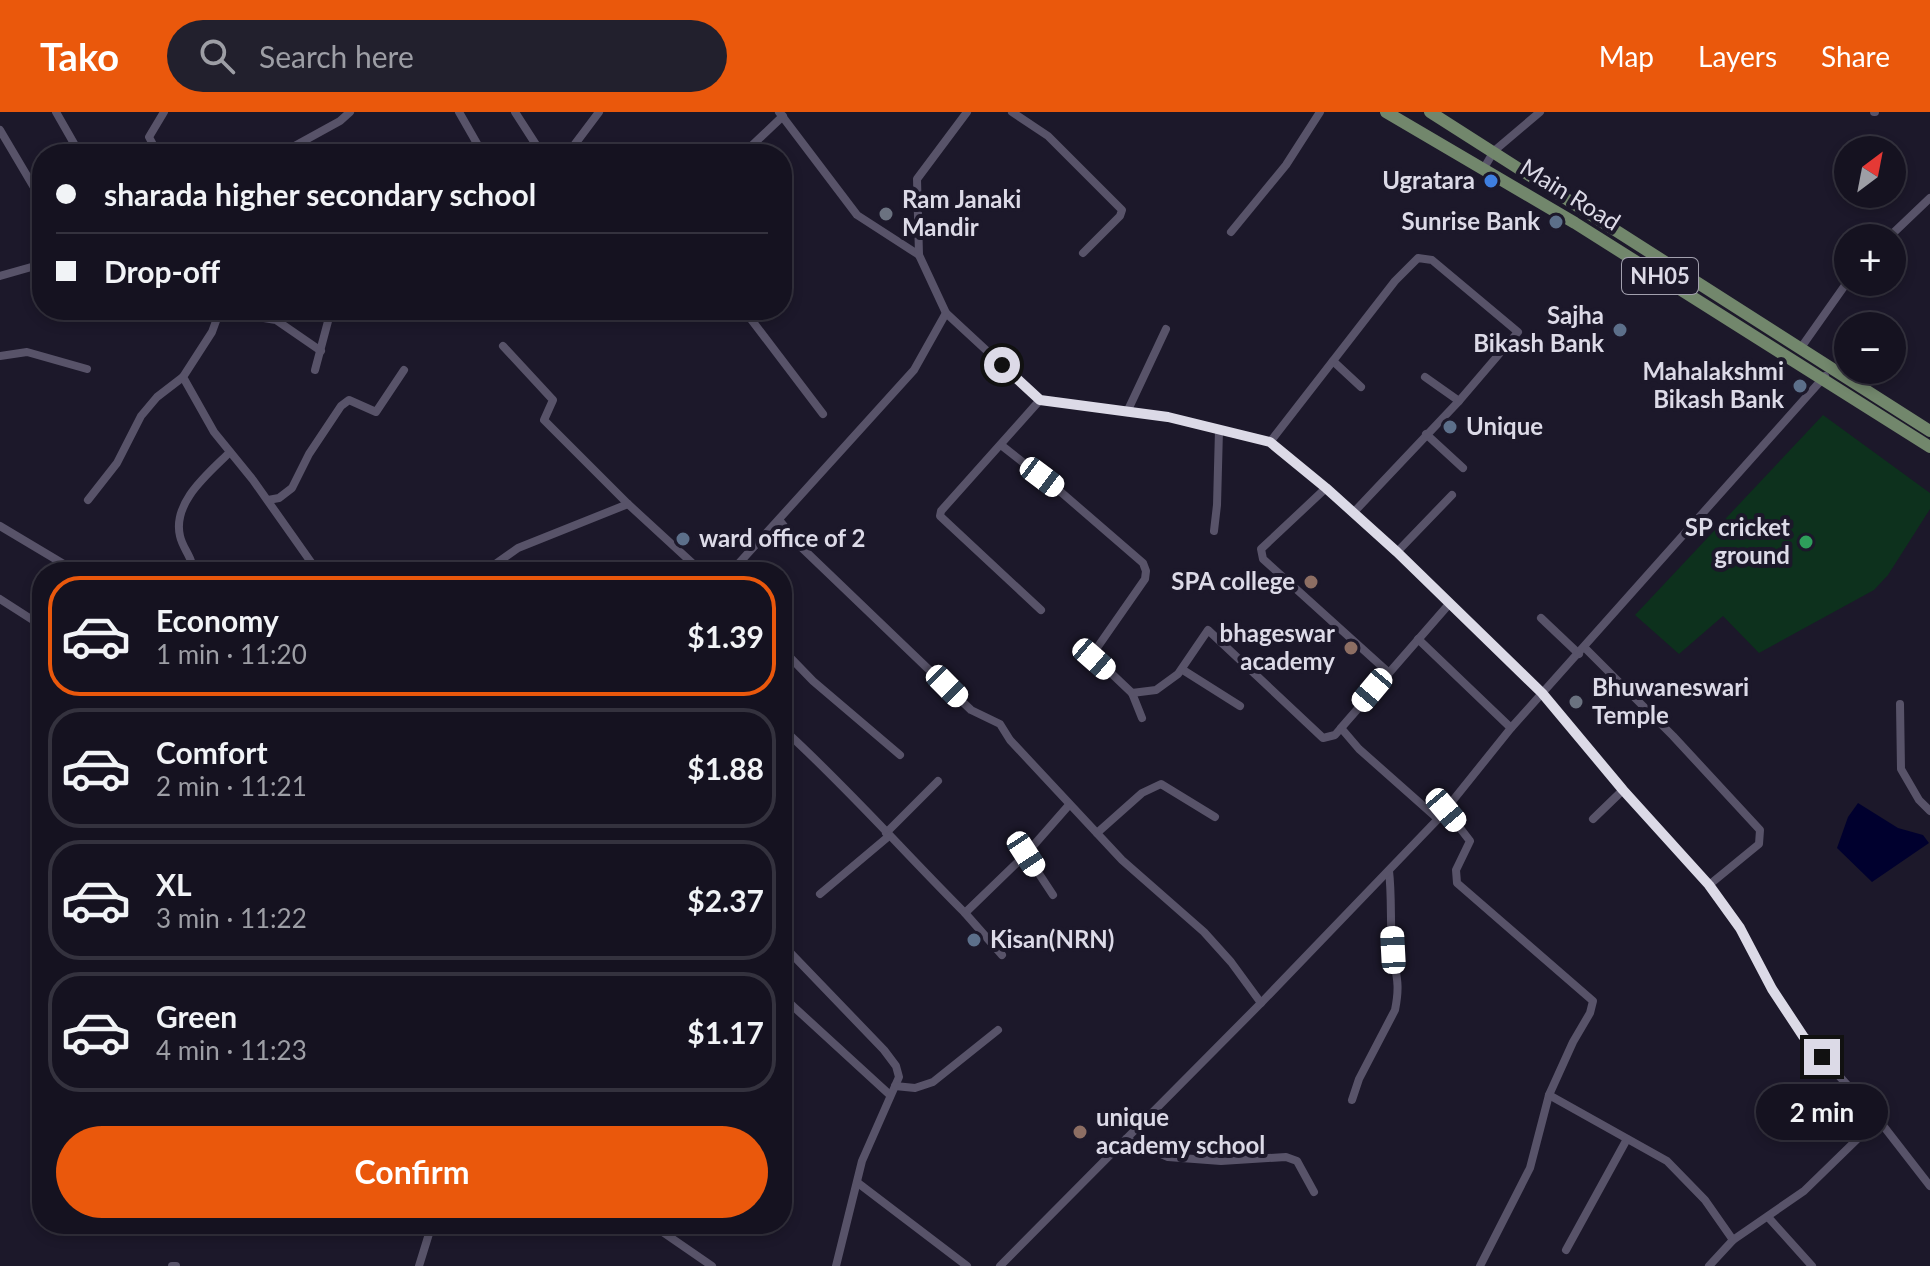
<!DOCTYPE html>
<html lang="en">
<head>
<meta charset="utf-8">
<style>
	body { margin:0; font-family:Lato,sans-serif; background:#22202d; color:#f1f3f6; height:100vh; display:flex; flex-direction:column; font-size:30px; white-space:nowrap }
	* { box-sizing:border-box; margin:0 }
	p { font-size:26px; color:#9d9ea5 }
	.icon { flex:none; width:44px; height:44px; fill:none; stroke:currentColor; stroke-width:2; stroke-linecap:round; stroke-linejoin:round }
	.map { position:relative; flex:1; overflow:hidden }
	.details { position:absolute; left:32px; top:450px; width:760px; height:672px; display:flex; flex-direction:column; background:#151220; border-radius:32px; box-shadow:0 4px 12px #0003,0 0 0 2px #34323e }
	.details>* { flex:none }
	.guide { position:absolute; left:32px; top:32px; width:760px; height:176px; border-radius:32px; box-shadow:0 4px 12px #0003,0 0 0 2px #34323e; display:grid; align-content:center; height:176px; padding:0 24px; background:#151220 }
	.needle { width:52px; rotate:32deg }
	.buttons { position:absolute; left:1834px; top:24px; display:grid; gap:16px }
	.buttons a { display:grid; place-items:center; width:72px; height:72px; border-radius:50%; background:#151220; box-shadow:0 4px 12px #0003,0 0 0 2px #34323e; font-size:40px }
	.end { position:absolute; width:36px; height:36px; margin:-18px; border:10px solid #dcdae7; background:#111; box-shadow:0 0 0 4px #111 }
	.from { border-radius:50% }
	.bubble { position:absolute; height:56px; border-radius:28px; background:#151220; box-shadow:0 4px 12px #0003,0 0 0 2px #34323e; font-size:26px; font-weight:700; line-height:56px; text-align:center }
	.car { position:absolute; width:24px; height:48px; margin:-24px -12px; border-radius:10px; box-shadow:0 0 6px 2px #0007; background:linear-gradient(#fff 24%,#345 0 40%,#fff 0 76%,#345 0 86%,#fff 0) }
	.guide b { display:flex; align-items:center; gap:28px; height:76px; font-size:30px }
	.guide b+b { border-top:2px solid #34323e }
	.guide i { width:20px; height:20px; background:#f1f3f6 }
	ul { padding:14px 0 0; list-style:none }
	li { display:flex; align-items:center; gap:24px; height:120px; margin:0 16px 12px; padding:0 8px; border:4px solid #34323e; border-radius:32px }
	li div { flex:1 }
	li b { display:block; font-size:30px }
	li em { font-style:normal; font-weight:700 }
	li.on { border-color:#ea580c }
	li>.icon { width:72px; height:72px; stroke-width:1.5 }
	.button { display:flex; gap:16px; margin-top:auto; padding:16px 24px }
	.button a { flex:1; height:92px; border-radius:48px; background:#ea580c; color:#fff; font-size:32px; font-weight:700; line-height:92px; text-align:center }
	header { display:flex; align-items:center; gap:48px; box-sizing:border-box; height:112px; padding:0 40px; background:#ea580c; color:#fff }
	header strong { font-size:38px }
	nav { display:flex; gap:44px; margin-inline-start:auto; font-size:28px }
	.search { width:560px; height:72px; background:#22202d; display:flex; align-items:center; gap:20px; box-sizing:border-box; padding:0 28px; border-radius:44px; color:#9d9ea5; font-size:30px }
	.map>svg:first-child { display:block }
</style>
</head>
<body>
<header>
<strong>Tako</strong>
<div class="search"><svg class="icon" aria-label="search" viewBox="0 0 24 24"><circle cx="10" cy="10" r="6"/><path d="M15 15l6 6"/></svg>Search here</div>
<nav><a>Map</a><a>Layers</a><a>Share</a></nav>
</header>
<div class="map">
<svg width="1930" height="1154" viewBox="0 0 1930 1154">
	<rect width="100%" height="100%" fill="#1c182a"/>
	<polygon fill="#0d311d" points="1823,303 1930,381 1930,397 1888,463 1874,478 1759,541 1723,504 1679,542 1635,503"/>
	<polygon fill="#00002e" points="1858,691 1898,716 1923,723 1929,731 1872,770 1837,736 1848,705"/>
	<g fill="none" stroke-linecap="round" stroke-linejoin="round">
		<g stroke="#585369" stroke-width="8">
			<polyline points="56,0 80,42"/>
			<polyline points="459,0 483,42"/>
			<polyline points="515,0 542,42"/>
			<polyline points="779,0 857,103 919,143 946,201 1040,288 1168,305 1270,330 1326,376 1397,440 1542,581 1623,678 1709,773 1740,816 1772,877 1803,924 1878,1007 1930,1074"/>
			<polyline points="1012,0 1048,24 1122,98 1120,104 1083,141"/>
			<polyline points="1874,0 1875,0"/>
			<polyline points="0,18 42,89"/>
			<polyline points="158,42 149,25 164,0"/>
			<polyline points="280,42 340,9 350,0"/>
			<polyline points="585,42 575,32 599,0"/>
			<polyline points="743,42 783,4"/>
			<polyline points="1484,56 1494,39 1540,0"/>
			<polyline points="1231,120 1286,53 1320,0"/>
			<polyline points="1888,126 1930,86"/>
			<polyline points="919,143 917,67 967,0"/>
			<polyline points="0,164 42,152"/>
			<polyline points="220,198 212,220 183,265 214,320 253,368 318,460"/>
			<polyline points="744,198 823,302"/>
			<polyline points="220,199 276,208 321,239"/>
			<polyline points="503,234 553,288 544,308 628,392 702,460"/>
			<polyline points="1800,237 1848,169"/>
			<polyline points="0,244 27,240 87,257"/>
			<polyline points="1333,249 1361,275"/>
			<polyline points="315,258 331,198"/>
			<polyline points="1425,265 1459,289"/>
			<polyline points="1040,288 941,399 940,404 1041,498"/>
			<polyline points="1127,300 1166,217"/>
			<polyline points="1426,322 1463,356"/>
			<polyline points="1270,330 1395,169 1418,146 1432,148 1518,220 1459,289 1354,400"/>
			<polyline points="1001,333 1062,381 1143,451 1146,459 1145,467 1092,543 1132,581 1142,606"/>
			<polyline points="1326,376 1261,437 1263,447 1388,560"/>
			<polyline points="88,388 117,351 141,304 157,285 183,265"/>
			<polyline points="268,388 279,386 292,376 309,342 341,294 349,288 376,300 404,258"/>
			<polyline points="780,409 800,434 971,598 1000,612 1010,628 1122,748 1204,820 1231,850 1261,891"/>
			<polyline points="0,414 77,460"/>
			<polyline points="1214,419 1217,393 1219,318"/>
			<polyline points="1397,440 1452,383"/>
			<path d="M 192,460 C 194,446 183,438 180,424 C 172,390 209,361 230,340"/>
			<polyline points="484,460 518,436 628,392"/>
			<polyline points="731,460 914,258 946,201"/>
			<polyline points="0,487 42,514"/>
			<polyline points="1541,506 1579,542"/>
			<polyline points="1418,527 1511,616"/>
			<polyline points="1585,536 1673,624 1760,718 1759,732 1709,773"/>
			<polyline points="782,537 813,569 900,643"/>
			<polyline points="1183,558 1240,594"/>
			<polyline points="1132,581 1156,578 1178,562 1208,518 1323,626 1335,623 1341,616"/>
			<polyline points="1900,592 1901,657 1919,688 1930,699"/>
			<path d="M 782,616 C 846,674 904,740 965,801 L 1026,742 L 1069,693"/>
			<polyline points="1446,698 1470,729 1456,758 1457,771 1593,889 1590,901 1573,930 1549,983 1530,1056 1480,1154"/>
			<polyline points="1438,707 1359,637 1341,616 1450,491"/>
			<polyline points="1593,707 1623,678"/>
			<polyline points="886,721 938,669"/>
			<polyline points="1097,721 1142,681 1161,672 1215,705"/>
			<polyline points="1026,742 1053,783"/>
			<polyline points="820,782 889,724"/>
			<polyline points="965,801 1002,843"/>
			<polyline points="782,832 884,938 896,954 899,965 862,1049 836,1154"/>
			<polyline points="783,885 890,983"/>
			<polyline points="895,974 915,976 933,970 998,918"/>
			<polyline points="1549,983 1667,1049 1705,1088 1733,1128"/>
			<path d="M 1352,988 L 1359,967 L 1395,898 C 1401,868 1395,863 1392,835 C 1390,809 1392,784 1389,759"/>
			<polyline points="1126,1027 1168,1045 1221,1049 1286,1045 1297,1049 1314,1080"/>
			<polyline points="858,1071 967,1154"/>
			<polyline points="1768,1105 1812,1154"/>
			<polyline points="651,1112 712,1154"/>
			<polyline points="1566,1138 1627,1027"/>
			<polyline points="172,1154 176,1154"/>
			<polyline points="419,1154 432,1112"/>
			<polyline points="1000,1154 1261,891 1438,707 1511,616 1825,264"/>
			<polyline points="1709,1154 1733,1128 1804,1079 1878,1007"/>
		</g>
		<g stroke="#72876c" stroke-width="12">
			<polyline points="1386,0 1575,111 1930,335"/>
			<polyline points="1430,0 1930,319"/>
		</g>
	</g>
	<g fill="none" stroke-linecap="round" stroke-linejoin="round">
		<polyline stroke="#dcdae7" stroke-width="10" points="1002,253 1040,288 1168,305 1270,330 1326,376 1397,440 1542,581 1623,678 1709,773 1740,816 1772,877 1803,924 1822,945"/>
	</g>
	<circle fill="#3f7fe0" stroke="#1c182a" stroke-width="3" cx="1491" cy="69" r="8"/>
	<g fill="#6b7280" stroke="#1c182a" stroke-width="3">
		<circle cx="886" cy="102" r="8"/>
		<circle cx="1576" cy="590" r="8"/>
	</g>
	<g fill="#5c6f8a" stroke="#1c182a" stroke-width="3">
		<circle cx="1556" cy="110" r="8"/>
		<circle cx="1620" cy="218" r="8"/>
		<circle cx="1800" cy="274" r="8"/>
		<circle cx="1450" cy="315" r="8"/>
		<circle cx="683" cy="427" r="8"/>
		<circle cx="974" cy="828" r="8"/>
	</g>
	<circle fill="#2e9e5b" stroke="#1c182a" stroke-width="3" cx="1806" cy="430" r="8"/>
	<g fill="#8d6e63" stroke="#1c182a" stroke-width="3">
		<circle cx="1311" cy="470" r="8"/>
		<circle cx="1351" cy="536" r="8"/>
		<circle cx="1080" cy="1020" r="8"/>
	</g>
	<g text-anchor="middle" stroke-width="8" stroke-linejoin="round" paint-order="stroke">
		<rect fill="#1c182a" stroke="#a2a0ae" stroke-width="2" x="1622" y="146" width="76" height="36" rx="6"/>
		<g font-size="22" font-weight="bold" fill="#dcdae7">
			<text x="1660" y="172">NH05</text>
		</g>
		<g font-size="24" font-weight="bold" fill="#dcdae7" stroke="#1c182a" text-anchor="end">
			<text x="1475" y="77">Ugratara</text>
			<text x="902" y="96" text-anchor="start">Ram Janaki<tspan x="902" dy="28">Mandir</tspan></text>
			<text x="1540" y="118">Sunrise Bank</text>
			<text x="1604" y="212">Sajha<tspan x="1604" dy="28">Bikash Bank</tspan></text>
			<text x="1784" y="268">Mahalakshmi<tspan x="1784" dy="28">Bikash Bank</tspan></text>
			<text x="1466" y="323" text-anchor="start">Unique</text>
			<text x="1790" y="424">SP cricket<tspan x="1790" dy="28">ground</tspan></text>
			<text x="699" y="435" text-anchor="start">ward office of 2</text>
			<text x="1295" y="478">SPA college</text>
			<text x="1335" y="530">bhageswar<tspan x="1335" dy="28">academy</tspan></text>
			<text x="1592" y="584" text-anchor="start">Bhuwaneswari<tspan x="1592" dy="28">Temple</tspan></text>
			<text x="990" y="836" text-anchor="start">Kisan(NRN)</text>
			<text x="1096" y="1014" text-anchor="start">unique<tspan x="1096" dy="28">academy school</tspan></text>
		</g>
		<g font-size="24" fill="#dcdae7" stroke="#1c182a">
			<text transform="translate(1570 83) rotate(32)" y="8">Main Road</text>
		</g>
	</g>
</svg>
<div class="buttons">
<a><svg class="needle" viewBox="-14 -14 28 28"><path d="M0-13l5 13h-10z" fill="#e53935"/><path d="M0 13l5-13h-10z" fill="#9d9ea5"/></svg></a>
<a>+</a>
<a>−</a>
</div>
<i class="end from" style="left:1002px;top:253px"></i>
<i class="end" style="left:1822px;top:945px"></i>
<div class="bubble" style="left:1756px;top:972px;width:132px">2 min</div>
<i class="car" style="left:1042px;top:365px;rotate:127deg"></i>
<i class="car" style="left:1094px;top:547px;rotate:131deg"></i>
<i class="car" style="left:947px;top:574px;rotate:135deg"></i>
<i class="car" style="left:1372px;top:578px;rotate:220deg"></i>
<i class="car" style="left:1446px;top:698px;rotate:140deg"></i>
<i class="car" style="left:1026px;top:742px;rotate:147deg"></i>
<i class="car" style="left:1393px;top:838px;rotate:357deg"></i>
<div class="guide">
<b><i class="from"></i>sharada higher secondary school</b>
<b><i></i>Drop-off</b>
</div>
<section class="details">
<ul>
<li class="on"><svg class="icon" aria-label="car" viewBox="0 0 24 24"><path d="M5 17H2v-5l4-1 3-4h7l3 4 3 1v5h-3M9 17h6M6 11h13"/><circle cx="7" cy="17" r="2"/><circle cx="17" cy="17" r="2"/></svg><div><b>Economy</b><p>1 min · 11:20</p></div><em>$1.39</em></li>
<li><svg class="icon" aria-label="car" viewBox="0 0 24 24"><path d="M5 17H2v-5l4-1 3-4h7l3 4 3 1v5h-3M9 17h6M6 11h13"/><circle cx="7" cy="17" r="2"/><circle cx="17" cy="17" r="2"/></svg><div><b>Comfort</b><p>2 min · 11:21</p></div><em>$1.88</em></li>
<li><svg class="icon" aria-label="car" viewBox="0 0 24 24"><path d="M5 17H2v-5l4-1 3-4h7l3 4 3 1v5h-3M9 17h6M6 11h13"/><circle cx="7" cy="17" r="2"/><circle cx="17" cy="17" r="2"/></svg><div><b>XL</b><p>3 min · 11:22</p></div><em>$2.37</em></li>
<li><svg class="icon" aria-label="car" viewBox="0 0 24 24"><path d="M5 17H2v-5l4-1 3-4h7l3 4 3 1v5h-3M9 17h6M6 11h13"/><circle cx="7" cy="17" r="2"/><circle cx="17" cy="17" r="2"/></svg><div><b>Green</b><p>4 min · 11:23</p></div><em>$1.17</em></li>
</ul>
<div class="button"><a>Confirm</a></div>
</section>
</div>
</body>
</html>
